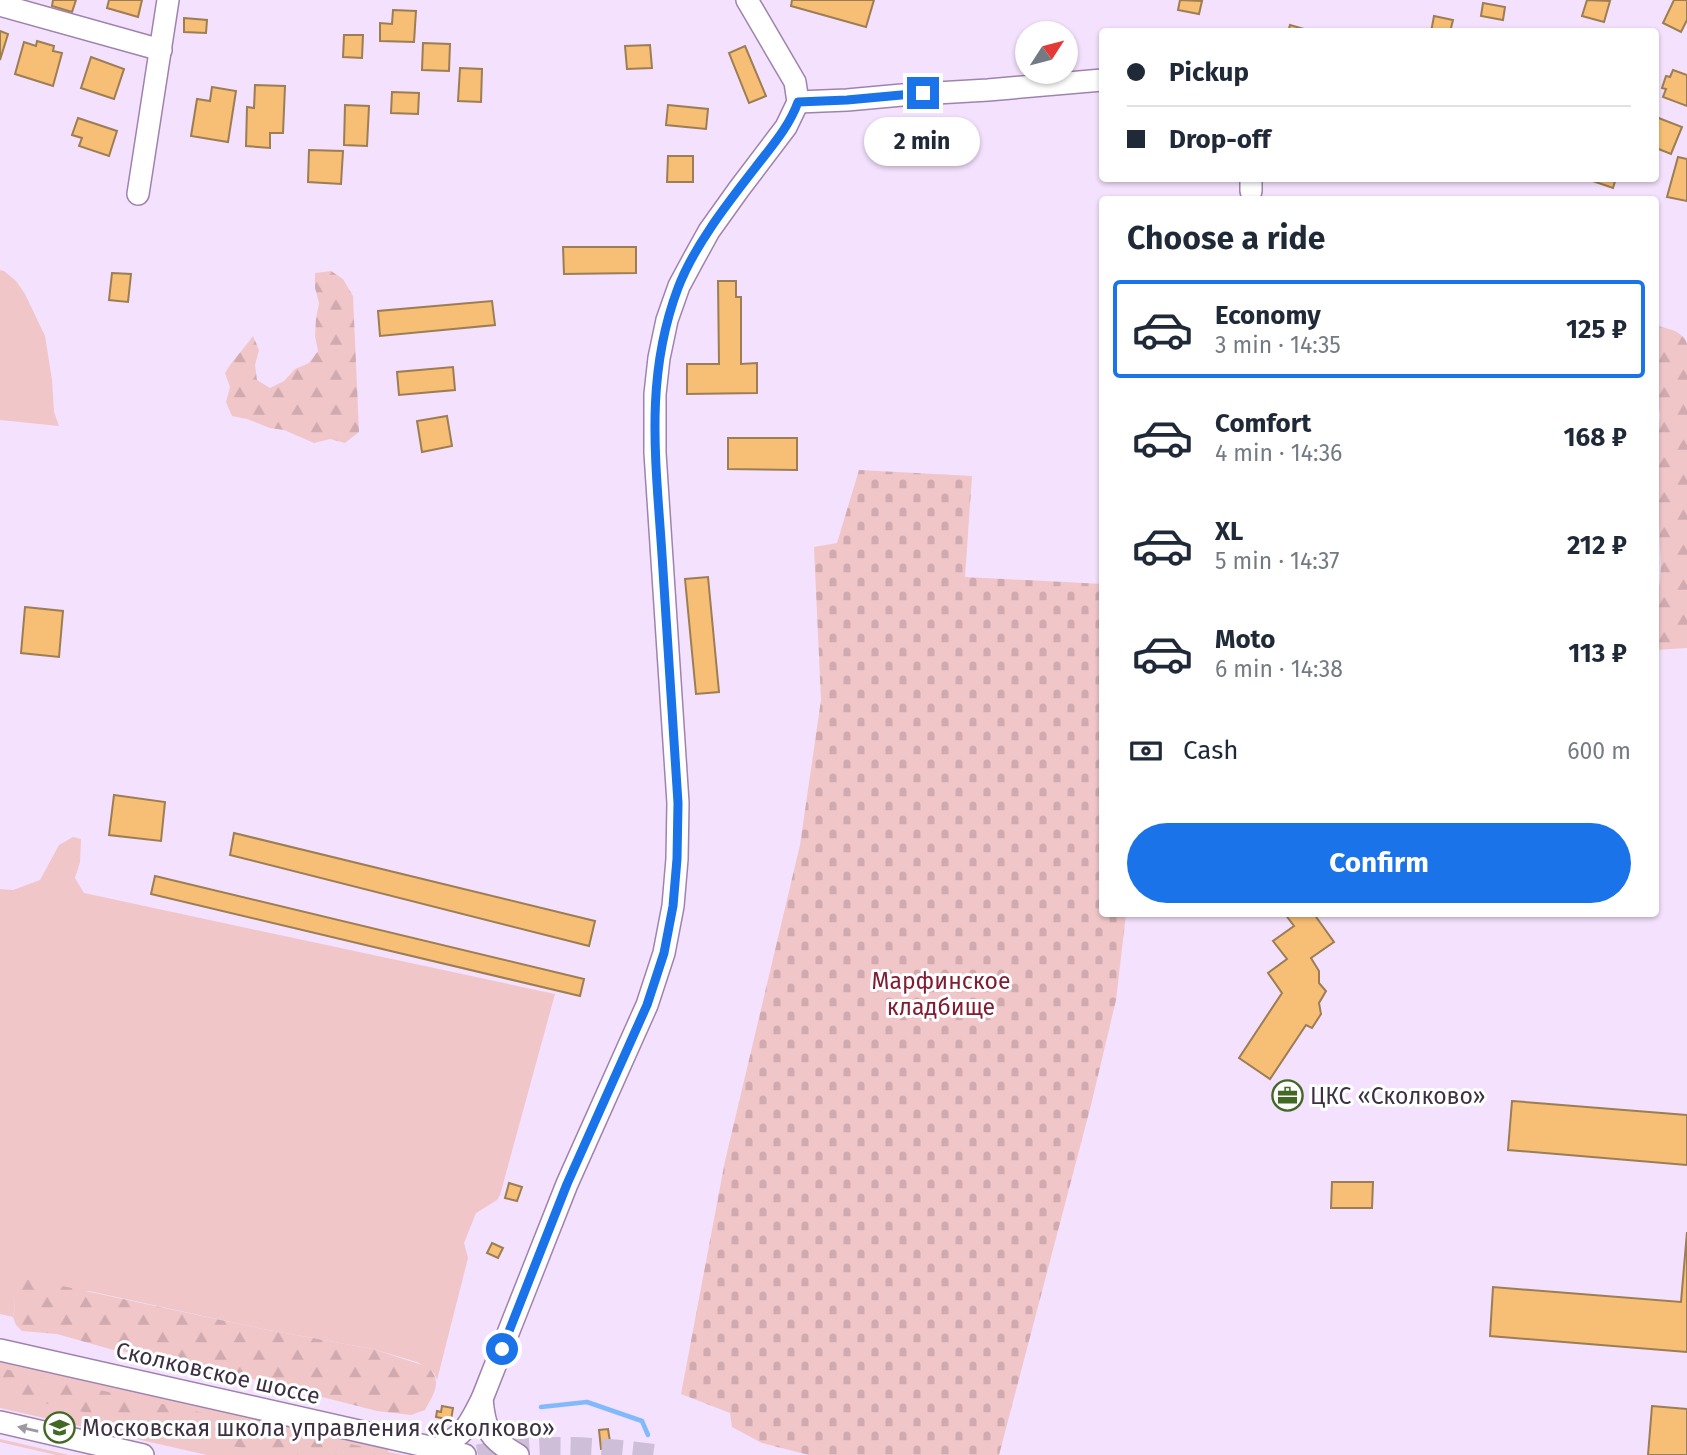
<!DOCTYPE html>
<html lang="en">
<head>
<meta charset="utf-8">
<style>
	body { margin:0; font-family:"Fira Sans",sans-serif; background:#f6f6f7; color:#1f2937; height:100vh; display:flex; flex-direction:column; font-size:26px; white-space:nowrap }
	* { box-sizing:border-box; margin:0 }
	p { font-size:23px; color:#747a83 }
	.icon { flex:none; width:38px; height:38px; fill:none; stroke:currentColor; stroke-width:2; stroke-linecap:round; stroke-linejoin:round }
	.map { position:relative; flex:1; overflow:hidden }
	.panel { position:absolute; left:1099px; top:196px; width:560px; height:721px; display:flex; flex-direction:column; background:#fff; border-radius:7px; box-shadow:0 2px 5px #0004 }
	.panel>* { flex:none }
	.top-card { position:absolute; left:1099px; top:28px; width:560px; height:154px; border-radius:7px; box-shadow:0 2px 5px #0004; display:grid; align-content:center; height:154px; padding:0 28px; background:#fff }
	.needle { width:46px; rotate:54deg }
	.tools { position:absolute; left:1015px; top:21px; display:grid; gap:14px }
	.tools a { display:grid; place-items:center; width:63px; height:63px; border-radius:50%; background:#fff; box-shadow:0 2px 5px #0004; font-size:35px }
	.end { position:absolute; width:32px; height:32px; margin:-16px; border:9px solid #1a73e8; background:#fff; box-shadow:0 0 0 4px #fff }
	.from { border-radius:50% }
	.bubble { position:absolute; height:49px; border-radius:24px; background:#fff; box-shadow:0 2px 5px #0004; font-size:23px; font-weight:700; line-height:49px; text-align:center }
	.top-card b { display:flex; align-items:center; gap:24px; height:66px; font-size:26px }
	.top-card b+b { border-top:2px solid #e0e1e3 }
	.top-card i { width:18px; height:18px; background:#1f2937 }
	ul { padding:0; list-style:none }
	li { display:flex; align-items:center; gap:21px; height:98px; margin:0 14px 10px; padding:0 14px; border:4px solid transparent; border-radius:7px }
	li div { flex:1 }
	li b { display:block; font-size:26px }
	li em { font-style:normal; font-weight:700 }
	li.active { border-color:#1a73e8 }
	li>.icon { width:63px; height:63px; stroke-width:1.5 }
	h2 { padding:0 28px; font-size:32px; line-height:84px }
	.pay { display:flex; align-items:center; gap:18px; height:77px; padding:0 28px; font-size:26px }
	.pay p { margin-inline-start:auto }
	.button { display:flex; gap:14px; margin-top:auto; padding:14px 28px }
	.button a { flex:1; height:80px; border-radius:42px; background:#1a73e8; color:#fff; font-size:28px; font-weight:700; line-height:80px; text-align:center }
	.map>svg:first-child { display:block }
</style>
</head>
<body>
<div class="map">
<svg width="1687" height="1455" viewBox="0 0 1687 1455">
	<defs>
		<pattern id="forest-firs" width="22" height="20" patternUnits="userSpaceOnUse" patternTransform="scale(1.75)"><rect width="22" height="20" fill="#f1c6c9"/><path d="M5 1l3.5 6h-7zM16 11l3.5 6h-7z" fill="#d0aaae"/></pattern>
		<pattern id="cemetery-stones" width="16" height="16" patternUnits="userSpaceOnUse" patternTransform="scale(1.75)"><rect width="16" height="16" fill="#f1c6c9"/><path d="M2 7V4a2 2 0 0 1 4 0v3zM10 15v-3a2 2 0 0 1 4 0v3z" fill="#d0aaae"/></pattern>
	</defs>
	<rect width="100%" height="100%" fill="#f3e1fd"/>
	<g fill="#f1c6c9">
		<polygon points="0,270 4,271 16,281 25,294 45,336 52,380 54,412 59,426 0,420"/>
		<polygon points="73,837 81,839 80,862 75,878 84,893 555,994 500,1195 497,1200 476,1213 464,1243 468,1258 437,1380 434,1373 417,1362 373,1349 263,1329 89,1291 13,1297 15,1304 13,1317 0,1314 0,889 13,890 40,880 59,845"/>
		<polygon points="0,1360 389,1447 388,1453 400,1455 207,1455 0,1408"/>
		<polygon points="0,1439 69,1455 56,1455 0,1442"/>
	</g>
	<g fill="url(#forest-firs)">
		<path d="M 331,271 L 343,279 L 353,296 L 359,432 L 345,443 L 330,439 L 314,443 L 284,430 L 270,428 L 247,419 L 232,416 L 226,402 L 230,387 L 225,373 C 233,359 244,349 253,336 L 259,350 L 255,365 L 257,380 L 270,388 L 284,381 L 295,369 L 309,363 L 318,351 L 315,336 L 316,319 L 319,303 L 315,288 L 315,273 Z"/>
		<path d="M 1658,326 C 1669,329 1683,331 1687,344 L 1687,648 L 1656,650 L 1656,598 L 1660,582 L 1661,566 L 1656,462 L 1660,415 L 1656,387 L 1656,329 Z"/>
		<path d="M 22,1280 L 34,1280 L 263,1329 L 373,1349 L 428,1367 C 443,1382 434,1393 425,1410 L 411,1415 L 377,1411 L 190,1363 L 138,1353 L 117,1351 L 57,1334 L 22,1331 L 16,1325 L 13,1317 L 15,1305 L 13,1297 L 15,1285 Z"/>
		<polygon points="0,1368 235,1420 403,1455 273,1455 0,1393"/>
	</g>
	<polygon fill="url(#cemetery-stones)" points="859,470 972,476 965,577 1102,584 1102,914 1126,914 1116,1000 1091,1105 999,1455 809,1455 762,1443 732,1427 730,1413 681,1394 725,1161 800,845 821,700 814,547 837,543"/>
	<g fill="none" stroke-linecap="round" stroke-linejoin="round">
		<polyline stroke="#82b9fa" stroke-width="4.5" points="541,1407 587,1402 642,1421 648,1435"/>
	</g>
	<g fill="#f6bf75" stroke="#9d7d53" stroke-width="2">
		<polygon points="53,0 76,0 72,12 52,6"/>
		<polygon points="109,0 142,0 138,17 107,8"/>
		<polygon points="792,0 874,0 866,27 791,6"/>
		<polygon points="1180,0 1202,1 1199,14 1178,10"/>
		<polygon points="1587,0 1610,1 1604,22 1582,16"/>
		<polygon points="1674,0 1687,0 1687,20 1681,32 1663,23"/>
		<polygon points="1483,3 1505,7 1503,20 1481,16"/>
		<polygon points="393,10 416,11 414,42 380,41 380,23 392,24"/>
		<polygon points="1434,16 1453,20 1450,32 1431,32"/>
		<polygon points="184,18 207,20 206,33 184,32"/>
		<polygon points="1290,25 1304,29 1304,32 1288,32"/>
		<polygon points="0,31 8,34 0,60"/>
		<polygon points="344,35 363,35 362,58 343,57"/>
		<polygon points="37,41 54,46 53,51 62,53 53,86 15,74 24,42 36,46"/>
		<polygon points="423,43 450,44 449,71 422,70"/>
		<polygon points="650,45 652,68 627,69 625,46"/>
		<polygon points="745,46 766,96 749,103 729,53"/>
		<polygon points="91,57 124,69 114,99 81,88"/>
		<polygon points="460,68 482,69 481,102 458,101"/>
		<polygon points="1673,70 1687,75 1687,106 1663,97 1666,89 1662,88 1666,76 1670,77"/>
		<polygon points="255,85 285,86 283,133 270,133 270,148 246,146 247,107 254,108"/>
		<polygon points="212,87 236,91 228,142 191,136 197,99 210,101"/>
		<polygon points="392,92 419,93 418,114 391,113"/>
		<polygon points="345,105 369,106 367,146 344,145"/>
		<polygon points="668,105 708,109 706,129 666,125"/>
		<polygon points="1656,117 1682,127 1671,154 1656,148"/>
		<polygon points="78,118 117,131 109,156 79,146 82,138 72,135"/>
		<polygon points="309,150 343,151 341,184 308,182"/>
		<polygon points="668,156 693,156 693,182 667,182"/>
		<polygon points="1678,157 1687,159 1687,201 1667,197"/>
		<polygon points="1584,178 1616,178 1613,188"/>
		<polygon points="563,247 636,247 636,273 564,274"/>
		<polygon points="112,273 131,274 128,302 109,300"/>
		<polygon points="718,281 736,281 736,297 741,297 741,364 757,363 757,393 687,394 687,364 719,364"/>
		<polygon points="492,301 495,325 380,336 378,311"/>
		<polygon points="453,367 455,390 399,395 397,372"/>
		<polygon points="447,416 452,446 422,452 417,421"/>
		<polygon points="728,438 797,438 797,470 728,469"/>
		<polygon points="708,577 719,692 696,694 685,579"/>
		<polygon points="25,607 63,611 59,657 21,653"/>
		<polygon points="114,795 165,802 161,841 109,835"/>
		<polygon points="234,833 595,921 589,946 230,855"/>
		<polygon points="155,876 584,979 580,996 151,894"/>
		<polygon points="1285,914 1314,914 1334,942 1311,958 1319,971 1319,983 1326,991 1319,1003 1321,1014 1312,1028 1306,1025 1270,1079 1239,1058 1282,993 1268,973 1287,959 1273,941 1294,926"/>
		<polygon points="1512,1101 1687,1115 1687,1165 1508,1150"/>
		<polygon points="1332,1182 1373,1182 1372,1208 1331,1208"/>
		<polygon points="509,1183 522,1187 517,1201 505,1198"/>
		<polygon points="1687,1232 1687,1352 1490,1336 1493,1287 1681,1302"/>
		<polygon points="492,1243 503,1248 498,1258 487,1253"/>
		<polygon points="442,1406 453,1408 451,1420 436,1417 437,1411 441,1412"/>
		<polygon points="1652,1406 1687,1409 1687,1455 1648,1455"/>
		<polygon points="608,1429 611,1448 601,1449 599,1430"/>
	</g>
	<g fill="none" stroke-linecap="round" stroke-linejoin="round">
		<path stroke="#cebed8" stroke-width="21" stroke-dasharray="21 10" stroke-linecap="butt" d="M 478,1455 C 535,1443 600,1447 658,1455"/>
		<defs>
			<g id="minor">
				<polyline points="0,5 161,50"/>
				<polyline points="798,102 847,100 902,95 988,90 1102,80"/>
				<polyline points="1251,191 1251,178"/>
				<polyline points="138,194 168,0"/>
				<polyline points="0,1350 465,1455"/>
				<path d="M 482,1399 C 485,1432 490,1439 518,1455"/>
				<polyline points="0,1422 143,1455"/>
				<path d="M 437,1449 C 465,1434 468,1427 482,1399 L 567,1184 L 647,1005 L 664,953 L 673,906 L 677,859 L 678,803 L 655,453 L 655,394 L 659,358 L 667,320 L 679,286 L 693,260 L 709,231 L 739,189 L 786,127 L 798,102 L 795,82 L 747,0"/>
			</g>
		</defs>
		<use href="#minor" stroke="#9f83ae" stroke-width="24"/>
		<use href="#minor" stroke="#fff" stroke-width="21"/>
	</g>
	<defs><path id="oneway-solid" d="M-6-.8H1V-3.2L6.5 0L1 3.2V.8H-6Z" transform="scale(1.75)"/></defs>
	<use fill="#9e98a0" href="#oneway-solid" transform="translate(28 1429) rotate(-167)"/>
	<g fill="none" stroke-linecap="round" stroke-linejoin="round">
		<path stroke="#1a73e8" stroke-width="9" d="M 502,1349 L 567,1184 L 647,1005 L 664,953 L 673,906 L 677,859 L 678,803 C 672,721 667,638 662,555 C 656,462 644,378 678,288 C 694,246 727,204 755,168 C 771,147 789,127 798,102 L 847,100 L 923,93"/>
	</g>
	<defs>
		<symbol id="office-ring" viewBox="-11 -11 22 22"><circle r="9.5" fill="#fff" stroke="#426924" stroke-width="1.5"/><path d="M-6-3h4V-5.5h4V-3h4V5H-6ZM-1-4.5V-3h2v-1.5ZM-6 0V1H6V0Z" fill="#426924"/></symbol>
		<symbol id="university-ring" viewBox="-11 -11 22 22"><circle r="9.5" fill="#fff" stroke="#426924" stroke-width="1.5"/><path d="M0-5L7-2L0 1L-7-2ZM-4 1L0 2.5L4 1V4Q0 6-4 4Z" fill="#426924"/></symbol>
	</defs>
	<g fill-rule="evenodd">
		<use href="#office-ring" x="1270" y="1078" width="35" height="35"/>
		<use href="#university-ring" x="42" y="1410" width="35" height="35"/>
	</g>
	<g text-anchor="middle" stroke-width="6" stroke-linejoin="round" paint-order="stroke">
		<g font-size="23" fill="#811c32" stroke="#fff">
			<text x="941" y="989">Марфинское<tspan x="941" dy="26">кладбище</tspan></text>
		</g>
		<g font-size="23" fill="#3c3042" stroke="#fff" text-anchor="start">
			<text x="1310" y="1104">ЦКС «Сколково»</text>
			<text x="82" y="1436">Московская школа управления «Сколково»</text>
		</g>
		<g font-size="23" fill="#3c3042" stroke="#fff">
			<text transform="translate(218 1373) rotate(13)" y="8">Сколковское шоссе</text>
		</g>
	</g>
</svg>
<div class="tools">
<a><svg class="needle" viewBox="-14 -14 28 28"><path d="M0-13l5 13h-10z" fill="#e53935"/><path d="M0 13l5-13h-10z" fill="#747a83"/></svg></a>
</div>
<i class="end from" style="left:502px;top:1349px"></i>
<i class="end" style="left:923px;top:93px"></i>
<div class="bubble" style="left:864px;top:117px;width:116px">2 min</div>
<div class="top-card">
<b><i class="from"></i>Pickup</b>
<b><i></i>Drop-off</b>
</div>
<section class="panel">
<h2>Choose a ride</h2>
<ul>
<li class="active"><svg class="icon" aria-label="car" viewBox="0 0 24 24"><path d="M5 17H2v-5l4-1 3-4h7l3 4 3 1v5h-3M9 17h6M6 11h13"/><circle cx="7" cy="17" r="2"/><circle cx="17" cy="17" r="2"/></svg><div><b>Economy</b><p>3 min · 14:35</p></div><em>125 ₽</em></li>
<li><svg class="icon" aria-label="car" viewBox="0 0 24 24"><path d="M5 17H2v-5l4-1 3-4h7l3 4 3 1v5h-3M9 17h6M6 11h13"/><circle cx="7" cy="17" r="2"/><circle cx="17" cy="17" r="2"/></svg><div><b>Comfort</b><p>4 min · 14:36</p></div><em>168 ₽</em></li>
<li><svg class="icon" aria-label="car" viewBox="0 0 24 24"><path d="M5 17H2v-5l4-1 3-4h7l3 4 3 1v5h-3M9 17h6M6 11h13"/><circle cx="7" cy="17" r="2"/><circle cx="17" cy="17" r="2"/></svg><div><b>XL</b><p>5 min · 14:37</p></div><em>212 ₽</em></li>
<li><svg class="icon" aria-label="car" viewBox="0 0 24 24"><path d="M5 17H2v-5l4-1 3-4h7l3 4 3 1v5h-3M9 17h6M6 11h13"/><circle cx="7" cy="17" r="2"/><circle cx="17" cy="17" r="2"/></svg><div><b>Moto</b><p>6 min · 14:38</p></div><em>113 ₽</em></li>
</ul>
<div class="pay"><svg class="icon" aria-label="cash" viewBox="0 0 24 24"><path d="M3 7h18v10H3z"/><circle cx="12" cy="12" r="2"/></svg>Cash<p>600 m</p></div>
<div class="button"><a>Confirm</a></div>
</section>
</div>
</body>
</html>
